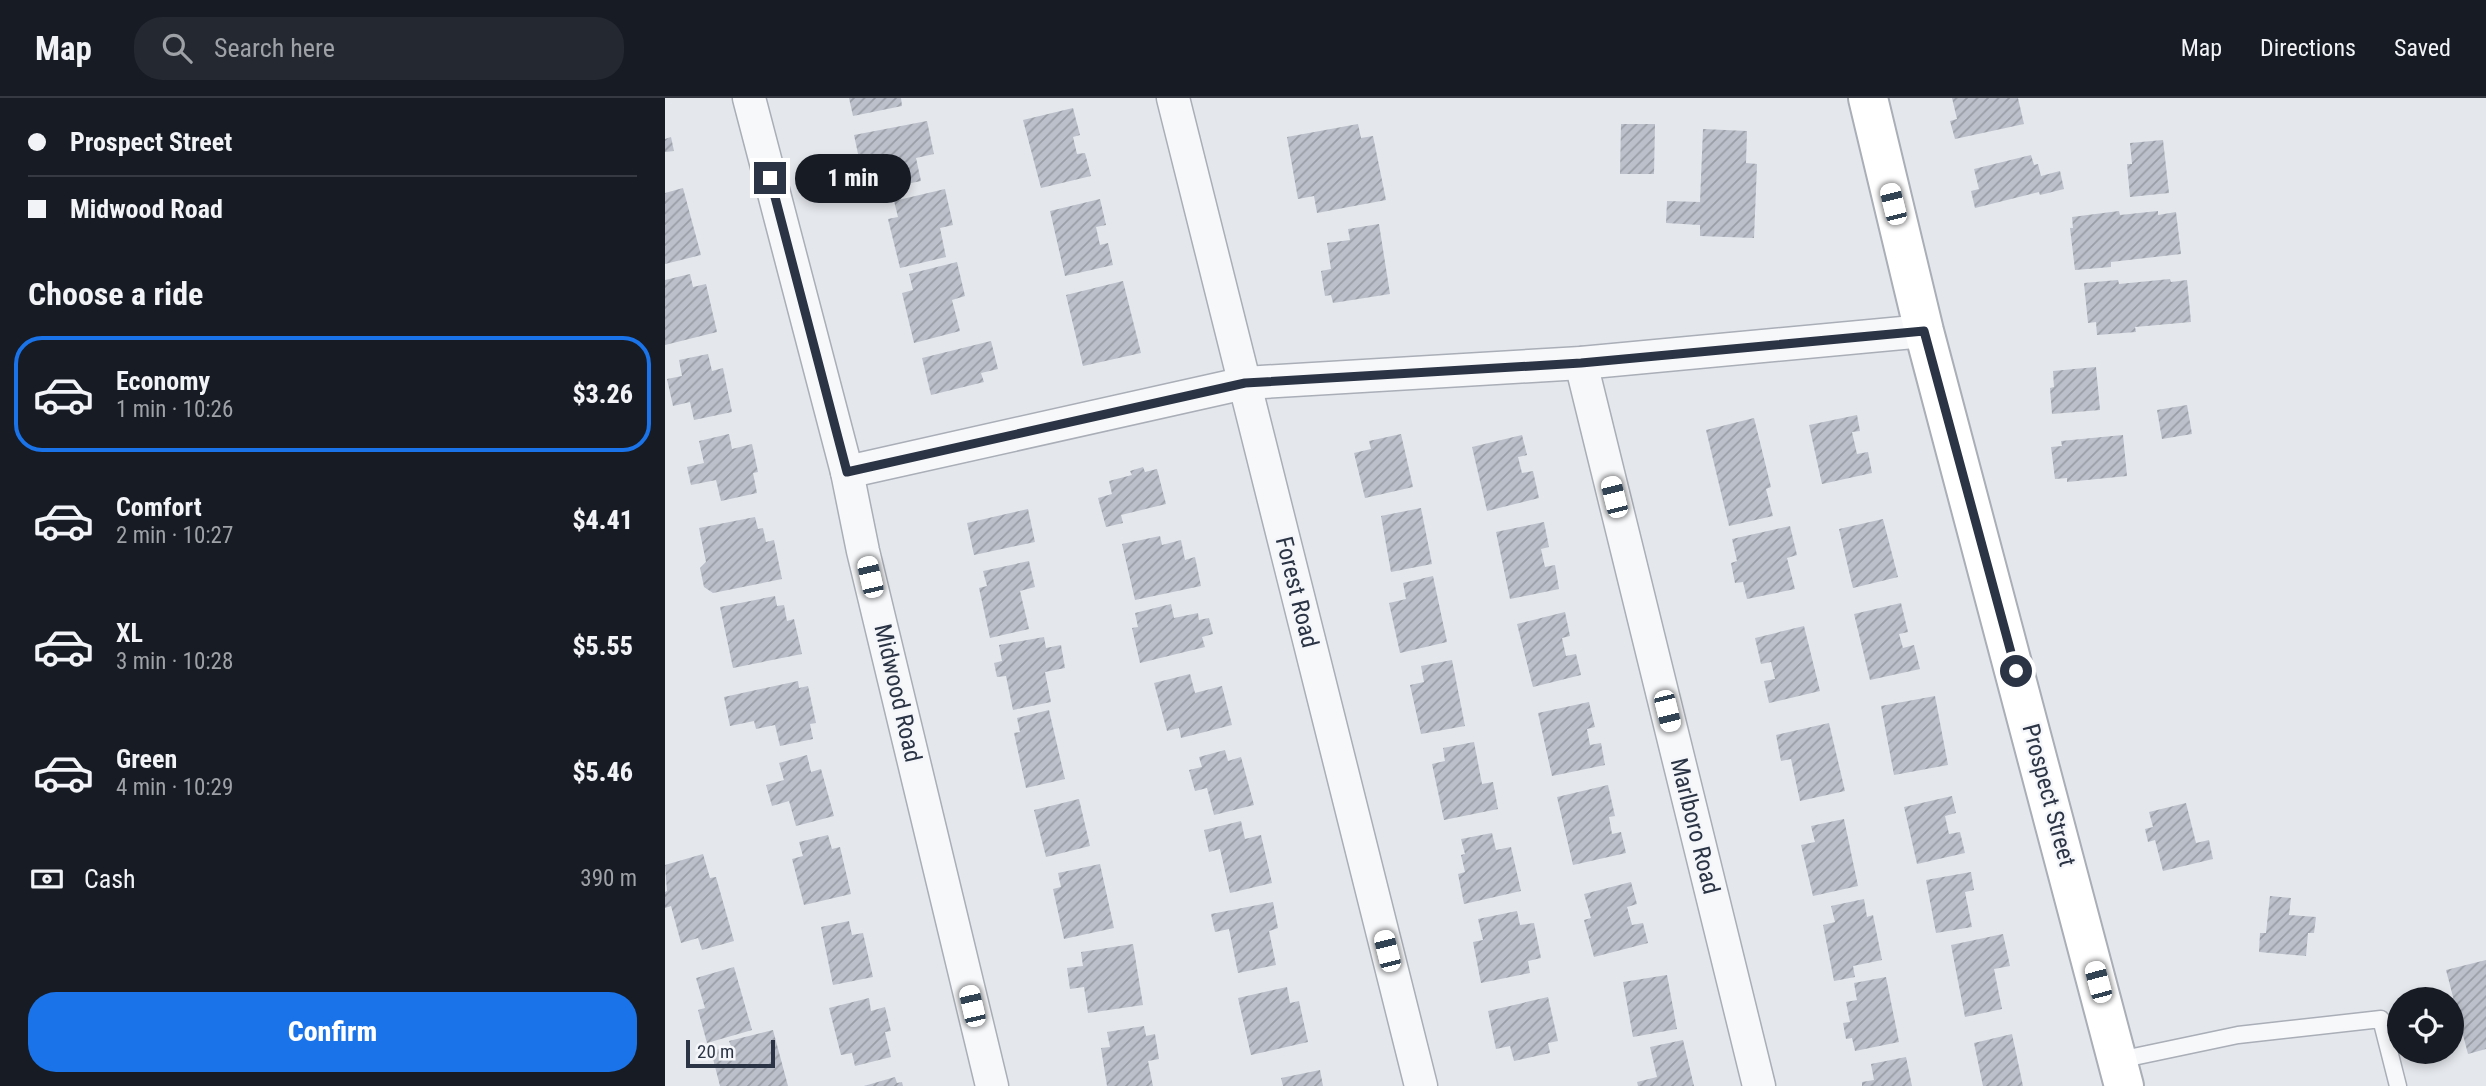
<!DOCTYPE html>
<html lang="en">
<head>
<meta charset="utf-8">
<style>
	body { margin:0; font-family:"Roboto Condensed",sans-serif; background:#242831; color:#f1f3f6; height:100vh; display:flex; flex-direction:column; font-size:26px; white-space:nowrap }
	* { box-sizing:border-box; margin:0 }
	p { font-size:23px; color:#9ea1a6 }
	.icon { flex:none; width:38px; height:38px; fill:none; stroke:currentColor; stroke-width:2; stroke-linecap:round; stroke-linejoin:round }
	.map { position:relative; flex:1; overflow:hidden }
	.sheet { display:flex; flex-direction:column; background:#171b24; width:665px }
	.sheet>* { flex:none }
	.banner { display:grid; align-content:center; height:154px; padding:0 28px; background:#171b24 }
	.tools { position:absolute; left:1722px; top:889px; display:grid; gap:14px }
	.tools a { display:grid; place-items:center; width:77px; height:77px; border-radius:50%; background:#171b24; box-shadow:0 4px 10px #0003; font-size:35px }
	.scale { position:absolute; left:21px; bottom:18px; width:89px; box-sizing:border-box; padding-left:7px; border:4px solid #2b3445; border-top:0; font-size:19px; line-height:24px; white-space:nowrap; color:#2b3445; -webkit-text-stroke:5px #f4f6f9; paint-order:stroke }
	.end { position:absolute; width:32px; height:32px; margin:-16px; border:9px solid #2b3445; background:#fff; box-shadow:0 0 0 4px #fff }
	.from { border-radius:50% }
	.bubble { position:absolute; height:49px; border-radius:24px; background:#171b24; box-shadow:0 4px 10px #0003; font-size:23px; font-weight:800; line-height:49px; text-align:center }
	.car { position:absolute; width:21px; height:42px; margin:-21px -10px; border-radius:9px; box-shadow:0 0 5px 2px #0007; background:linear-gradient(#fff 24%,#345 0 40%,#fff 0 76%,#345 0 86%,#fff 0) }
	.banner b { display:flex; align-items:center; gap:24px; height:66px; font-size:26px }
	.banner b+b { border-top:2px solid #363941 }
	.banner i { width:18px; height:18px; background:#f1f3f6 }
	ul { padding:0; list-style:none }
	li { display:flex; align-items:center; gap:21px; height:116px; margin:0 14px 10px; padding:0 14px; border:4px solid transparent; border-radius:28px }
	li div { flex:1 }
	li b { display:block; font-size:26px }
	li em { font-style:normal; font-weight:800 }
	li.selected { border-color:#1a73e8 }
	li>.icon { width:63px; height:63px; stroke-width:1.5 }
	h2 { padding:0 28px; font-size:32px; line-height:84px }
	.pay { display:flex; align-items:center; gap:18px; height:77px; padding:0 28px; font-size:26px }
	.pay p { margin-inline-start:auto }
	.button { display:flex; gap:14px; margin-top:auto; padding:14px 28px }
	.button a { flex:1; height:80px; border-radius:28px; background:#1a73e8; color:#fff; font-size:28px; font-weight:800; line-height:80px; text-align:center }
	header { display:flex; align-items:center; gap:42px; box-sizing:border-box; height:98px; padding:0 35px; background:#171b24; border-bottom:2px solid #363941 }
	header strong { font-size:33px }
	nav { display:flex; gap:38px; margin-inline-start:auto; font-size:24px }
	.search { width:490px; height:63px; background:#242831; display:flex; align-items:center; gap:18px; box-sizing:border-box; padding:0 24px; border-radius:28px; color:#9ea1a6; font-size:26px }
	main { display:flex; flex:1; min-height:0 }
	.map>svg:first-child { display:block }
</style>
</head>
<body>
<header>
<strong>Map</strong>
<div class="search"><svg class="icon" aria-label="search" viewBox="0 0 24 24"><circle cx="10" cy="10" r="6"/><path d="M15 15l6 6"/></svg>Search here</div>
<nav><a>Map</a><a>Directions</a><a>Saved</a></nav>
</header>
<main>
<section class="sheet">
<div class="banner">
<b><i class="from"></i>Prospect Street</b>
<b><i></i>Midwood Road</b>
</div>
<h2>Choose a ride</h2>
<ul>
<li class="selected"><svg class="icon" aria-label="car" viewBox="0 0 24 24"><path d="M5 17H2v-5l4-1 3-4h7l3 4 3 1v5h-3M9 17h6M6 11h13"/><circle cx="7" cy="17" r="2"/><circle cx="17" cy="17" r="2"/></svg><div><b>Economy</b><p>1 min · 10:26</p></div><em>$3.26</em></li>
<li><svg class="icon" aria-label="car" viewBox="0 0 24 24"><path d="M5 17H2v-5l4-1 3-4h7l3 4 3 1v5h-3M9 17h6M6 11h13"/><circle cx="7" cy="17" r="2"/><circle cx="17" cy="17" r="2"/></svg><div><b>Comfort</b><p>2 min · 10:27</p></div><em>$4.41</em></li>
<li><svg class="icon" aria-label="car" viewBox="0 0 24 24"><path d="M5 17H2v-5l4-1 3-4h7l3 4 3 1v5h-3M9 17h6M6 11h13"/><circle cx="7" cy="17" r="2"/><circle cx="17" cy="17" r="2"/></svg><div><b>XL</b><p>3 min · 10:28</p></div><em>$5.55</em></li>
<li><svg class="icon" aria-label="car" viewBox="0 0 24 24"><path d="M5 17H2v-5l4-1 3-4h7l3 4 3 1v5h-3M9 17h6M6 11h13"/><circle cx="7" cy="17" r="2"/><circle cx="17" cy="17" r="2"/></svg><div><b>Green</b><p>4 min · 10:29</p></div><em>$5.46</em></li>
</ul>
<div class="pay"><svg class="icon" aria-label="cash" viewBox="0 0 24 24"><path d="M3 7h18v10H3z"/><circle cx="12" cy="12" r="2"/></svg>Cash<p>390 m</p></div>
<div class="button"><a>Confirm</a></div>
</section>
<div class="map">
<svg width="1821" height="988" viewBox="0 0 1821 988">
	<defs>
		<pattern id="building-hatch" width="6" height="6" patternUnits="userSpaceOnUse" patternTransform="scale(1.75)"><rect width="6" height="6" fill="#bbc0ca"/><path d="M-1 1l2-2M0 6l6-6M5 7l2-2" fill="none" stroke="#989da6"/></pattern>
	</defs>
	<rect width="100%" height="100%" fill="#e4e7ec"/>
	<g fill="url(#building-hatch)">
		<polygon points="184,0 236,0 237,8 188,18"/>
		<polygon points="1287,0 1353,0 1359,26 1290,41 1285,23 1292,21"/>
		<polygon points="408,10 415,37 408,39 412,56 420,55 426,78 376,90 358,22"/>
		<polygon points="262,23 269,56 251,60 256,83 217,91 212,66 196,70 189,37"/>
		<polygon points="693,26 696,40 708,38 721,102 652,115 649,98 633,101 622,39"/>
		<polygon points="956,26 990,26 989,76 955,76"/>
		<polygon points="1038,31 1082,33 1081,65 1092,66 1089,140 1035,138 1035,127 1001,125 1002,103 1035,104"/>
		<polygon points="6,39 9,53 0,54 0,41"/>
		<polygon points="1498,42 1504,95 1465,99 1462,66 1467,66 1465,45"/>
		<polygon points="1366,57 1369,67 1373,66 1376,78 1395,73 1399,91 1375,97 1374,94 1310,110 1306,93 1314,91 1309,71"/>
		<polygon points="18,90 36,157 0,166 0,95"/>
		<polygon points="280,91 288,127 275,130 281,159 235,170 223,121 233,119 229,103"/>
		<polygon points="435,101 441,127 431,129 435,147 443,145 448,167 400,178 385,113"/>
		<polygon points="1454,113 1455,117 1493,113 1493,117 1511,114 1516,156 1446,164 1446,169 1410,172 1405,130 1408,130 1407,119"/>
		<polygon points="714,126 725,196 668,205 666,197 660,198 656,173 666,171 662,145 685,142 683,131"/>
		<polygon points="292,164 300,198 287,202 295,233 249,245 237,195 248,192 244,176"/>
		<polygon points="25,176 28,189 41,186 52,234 0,247 0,182"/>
		<polygon points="1505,181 1506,184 1522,182 1526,224 1470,229 1471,234 1432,237 1431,224 1423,225 1419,185 1453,182 1454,186"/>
		<polygon points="458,183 476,255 418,268 401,197"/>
		<polygon points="326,243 333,271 316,275 319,284 266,297 257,260"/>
		<polygon points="43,256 47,273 58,270 67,314 29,322 25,304 8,308 2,281 17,278 14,262"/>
		<polygon points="1431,269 1435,312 1387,316 1385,290 1389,289 1388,273"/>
		<polygon points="1522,307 1527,336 1497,341 1492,312"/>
		<polygon points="1192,317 1195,333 1187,334 1192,356 1203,354 1207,375 1157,386 1144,327"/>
		<polygon points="1089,320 1106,389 1101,391 1108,418 1064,428 1041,332"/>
		<polygon points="64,336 67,351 87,346 93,374 88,375 92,395 56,403 51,382 26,387 22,369 39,365 34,343"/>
		<polygon points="736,336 748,389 700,400 689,355 706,351 704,343"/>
		<polygon points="857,337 862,357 853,359 857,375 868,373 874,400 822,413 807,349"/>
		<polygon points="1458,337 1462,378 1402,384 1402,380 1390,381 1386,349 1397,348 1396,343"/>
		<polygon points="478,369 480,374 492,371 501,406 456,417 458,425 441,429 433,400 447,396 444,383 467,377 465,373"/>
		<polygon points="756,410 767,466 726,474 716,418"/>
		<polygon points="363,411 370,444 309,457 302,425"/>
		<polygon points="90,419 93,431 98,430 101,444 109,442 117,481 48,495 39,489 35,470 41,464 34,430"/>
		<polygon points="1218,421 1233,479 1188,490 1174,431"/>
		<polygon points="879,424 884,449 876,451 880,469 890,467 894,491 845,501 831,434"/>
		<polygon points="1125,428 1132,457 1122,460 1130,491 1082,501 1078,484 1070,485 1066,465 1072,463 1067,441"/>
		<polygon points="495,438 497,447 516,442 520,462 530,459 536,488 470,502 457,446"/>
		<polygon points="364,463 370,489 355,493 364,531 325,540 314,490 322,488 318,473"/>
		<polygon points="768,478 782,544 735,555 724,505 741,501 738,485"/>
		<polygon points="110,498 112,508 119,507 122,523 129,521 137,556 68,570 55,509"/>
		<polygon points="1236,505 1243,534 1234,536 1238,550 1249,547 1255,571 1205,582 1189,516"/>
		<polygon points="506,506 509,520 533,515 534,522 544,520 548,536 537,539 540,549 475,565 467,530 473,529 470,515"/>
		<polygon points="900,514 905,538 897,540 901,558 911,556 916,577 868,589 852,526"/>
		<polygon points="1139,528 1155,593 1104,605 1099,583 1110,581 1106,564 1096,566 1090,540"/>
		<polygon points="379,539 381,550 396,547 400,570 380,574 386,604 348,612 341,578 332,579 329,565 337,563 334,547"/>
		<polygon points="787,562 800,628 756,636 745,587 759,584 756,568"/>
		<polygon points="525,576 530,595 557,588 567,627 516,640 514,630 502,633 489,585"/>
		<polygon points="133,583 134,590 143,588 151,625 145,626 148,641 115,648 110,627 91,631 89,623 65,628 59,599"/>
		<polygon points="1270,598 1283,667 1229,677 1216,608"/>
		<polygon points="924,604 930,629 922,631 925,647 936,645 940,667 887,678 873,615"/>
		<polygon points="384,612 400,681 361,690 349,635 355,634 352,620"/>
		<polygon points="1164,625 1180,693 1135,703 1126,661 1116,663 1111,637"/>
		<polygon points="809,644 817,686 828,684 833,711 779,722 767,666 780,663 778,650"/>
		<polygon points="560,652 563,663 576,659 589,707 549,717 542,690 530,693 524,672 537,669 534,659"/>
		<polygon points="142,657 146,674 156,671 169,718 131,728 124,703 107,708 101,687 119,682 114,665"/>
		<polygon points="943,687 950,718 944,719 947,736 956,734 961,755 908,767 892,699"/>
		<polygon points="1287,698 1291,715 1280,718 1284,736 1295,734 1300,755 1252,766 1239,709"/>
		<polygon points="414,701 425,748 381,759 369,712"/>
		<polygon points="1521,705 1531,745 1544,742 1548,761 1498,773 1490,742 1483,744 1480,731 1488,729 1484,714"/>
		<polygon points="1179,721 1193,788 1148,798 1136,747 1150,744 1146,728"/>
		<polygon points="576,723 580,741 596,737 607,785 565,795 555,751 544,754 539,732"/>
		<polygon points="827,735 831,752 846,749 856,793 799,806 793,776 800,774 796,757 800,756 796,741"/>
		<polygon points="163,737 167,751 175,749 186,796 139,807 127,761 138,758 134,744"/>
		<polygon points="38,756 45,780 51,779 69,843 37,852 33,840 16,845 6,808 0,810 0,794 2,793 0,767"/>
		<polygon points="435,766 449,830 399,841 388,791 396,789 393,775"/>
		<polygon points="1306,774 1309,792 1300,794 1307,829 1271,835 1261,782"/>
		<polygon points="966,784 972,806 962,809 967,827 978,825 983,845 929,859 919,822 926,820 919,796"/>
		<polygon points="1605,798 1626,800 1624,817 1651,819 1649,835 1643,835 1641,858 1594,854 1595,835 1601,835"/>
		<polygon points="1199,801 1202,819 1208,817 1217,862 1188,868 1190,879 1169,883 1158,827 1170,824 1166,808"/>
		<polygon points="608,804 613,830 604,833 611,867 573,875 564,831 550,834 546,816"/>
		<polygon points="852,813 855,827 869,825 876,860 863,863 865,875 816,885 808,844 818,842 813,821"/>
		<polygon points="184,823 187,837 198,835 208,879 168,887 156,829"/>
		<polygon points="1338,836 1345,868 1329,871 1337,911 1300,919 1286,847"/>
		<polygon points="468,846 478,907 423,915 419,889 405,891 402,870 418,868 416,854"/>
		<polygon points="1821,862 1821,951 1803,956 1781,872"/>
		<polygon points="69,869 87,932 42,945 33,912 40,910 31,880"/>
		<polygon points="1002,877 1012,931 968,939 958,884"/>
		<polygon points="1221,879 1234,944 1190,953 1187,940 1181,941 1178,925 1185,924 1181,904 1192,902 1189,885"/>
		<polygon points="622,889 625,905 634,903 643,944 586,957 573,900"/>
		<polygon points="883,899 893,943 883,945 885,955 849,963 845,948 831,951 823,913"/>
		<polygon points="204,900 206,913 220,909 226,933 220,934 226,959 190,968 187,955 176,957 164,910"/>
		<polygon points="479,928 481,938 490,936 494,961 483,963 488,988 442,988 436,950 445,949 442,934"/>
		<polygon points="108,932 123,988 55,988 46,953 66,948 64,943"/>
		<polygon points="1347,936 1358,988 1318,988 1309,945"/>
		<polygon points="1018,942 1029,988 973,988 972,984 992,979 985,949"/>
		<polygon points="1241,959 1247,988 1197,988 1197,984 1209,982 1206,966"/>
		<polygon points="655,972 658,988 618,988 616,980"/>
		<polygon points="230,979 232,985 237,984 238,988 199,988"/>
	</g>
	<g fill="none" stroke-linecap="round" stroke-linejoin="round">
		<defs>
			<polyline id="lane" points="1454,962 1573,937 1716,921 1733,988"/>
			<g id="street">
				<polyline points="84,0 182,374 198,453 327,988"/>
				<polyline points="508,0 756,988"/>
				<polyline points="916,265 1094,988"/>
				<polyline points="182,374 580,285 916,265 1259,233"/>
			</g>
			<polyline id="secondary" points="1203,0 1259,233 1459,988"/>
		</defs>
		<use href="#lane" stroke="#a9aeb7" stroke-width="19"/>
		<use href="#street" stroke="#a9aeb7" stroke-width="35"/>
		<use href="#secondary" stroke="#a9aeb7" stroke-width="42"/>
		<use href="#lane" stroke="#f7f8fa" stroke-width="16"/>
		<use href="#street" stroke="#f7f8fa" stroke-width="32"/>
		<use href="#secondary" stroke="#fff" stroke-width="38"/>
	</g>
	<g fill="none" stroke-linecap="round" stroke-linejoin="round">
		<polyline stroke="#2b3445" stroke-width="9" points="105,80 182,374 580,285 916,265 1259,233 1351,573"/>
	</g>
	<g text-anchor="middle" stroke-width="5" stroke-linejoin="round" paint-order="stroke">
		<g font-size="24" fill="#2b3445" stroke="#f4f6f9">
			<text transform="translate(632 494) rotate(76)" y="8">Forest Road</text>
			<text transform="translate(233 595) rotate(77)" y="8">Midwood Road</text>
			<text transform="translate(1384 697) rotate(75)" y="8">Prospect Street</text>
			<text transform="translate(1030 728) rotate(76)" y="8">Marlboro Road</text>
		</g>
	</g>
</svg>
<div class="tools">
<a><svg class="icon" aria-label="locate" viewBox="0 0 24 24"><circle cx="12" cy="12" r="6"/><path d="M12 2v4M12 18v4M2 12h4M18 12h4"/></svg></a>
</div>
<div class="scale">20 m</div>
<i class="end from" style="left:1351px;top:573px"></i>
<i class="end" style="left:105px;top:80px"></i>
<div class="bubble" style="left:130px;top:56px;width:116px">1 min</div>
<i class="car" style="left:1228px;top:106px;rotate:346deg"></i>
<i class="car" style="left:949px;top:399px;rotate:346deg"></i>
<i class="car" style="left:205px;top:479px;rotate:347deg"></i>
<i class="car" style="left:1002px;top:613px;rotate:166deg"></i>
<i class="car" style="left:722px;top:853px;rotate:346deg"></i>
<i class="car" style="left:1433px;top:884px;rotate:345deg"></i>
<i class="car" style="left:307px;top:908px;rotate:347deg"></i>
</div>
</main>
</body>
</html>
